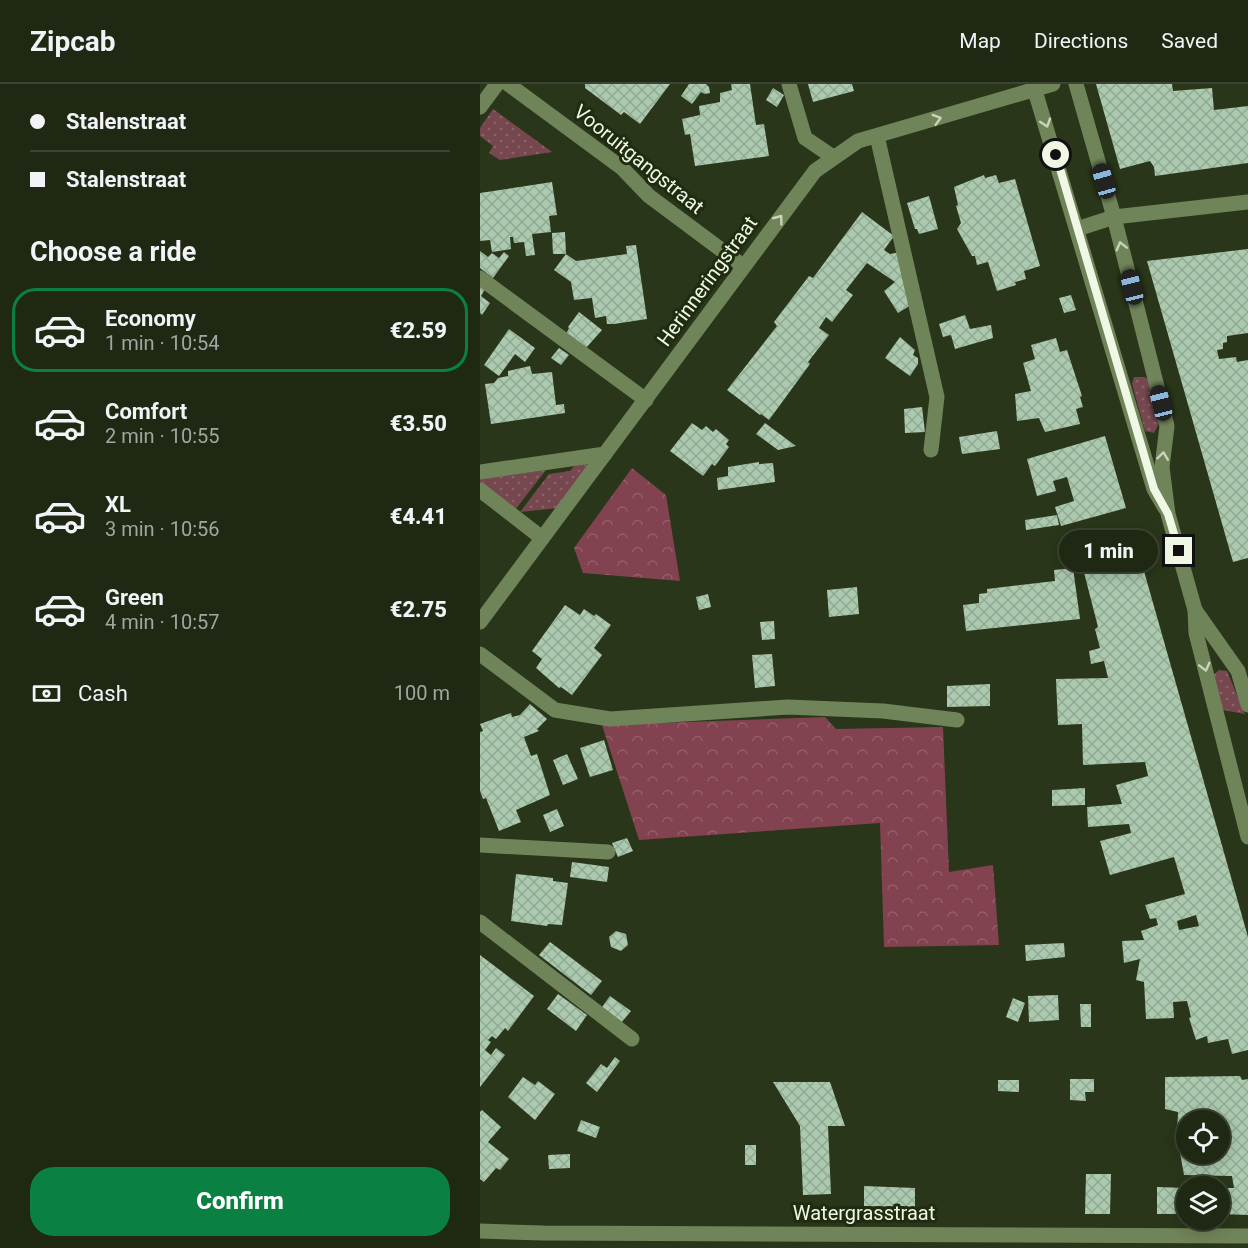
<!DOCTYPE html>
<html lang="en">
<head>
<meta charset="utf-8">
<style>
	body { margin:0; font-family:Roboto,sans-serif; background:#27301c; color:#f1f3f6; height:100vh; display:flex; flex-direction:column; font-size:22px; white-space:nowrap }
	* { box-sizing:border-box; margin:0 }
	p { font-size:20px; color:#a1a6a0 }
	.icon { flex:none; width:33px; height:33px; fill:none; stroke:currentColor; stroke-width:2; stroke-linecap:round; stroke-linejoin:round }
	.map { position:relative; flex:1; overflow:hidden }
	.drawer { display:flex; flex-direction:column; background:#1f2813; width:480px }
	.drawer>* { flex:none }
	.banner { display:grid; align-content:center; height:132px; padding:0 30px; background:#1f2813 }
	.controls { position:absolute; left:696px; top:1026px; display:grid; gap:12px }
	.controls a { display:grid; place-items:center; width:54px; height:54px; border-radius:50%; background:#1f2813; box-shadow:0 3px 15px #0003,0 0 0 2px #3c4433; font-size:30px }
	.end { position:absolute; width:27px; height:27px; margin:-14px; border:8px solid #eff7e5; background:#111; box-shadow:0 0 0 3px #111 }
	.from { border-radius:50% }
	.bubble { position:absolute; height:42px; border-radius:21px; background:#1f2813; box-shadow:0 3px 15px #0003,0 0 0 2px #3c4433; font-size:20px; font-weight:800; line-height:42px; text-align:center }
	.car { position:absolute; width:18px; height:36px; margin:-18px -9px; border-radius:8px; box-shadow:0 0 4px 2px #0007; background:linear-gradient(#222 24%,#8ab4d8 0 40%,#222 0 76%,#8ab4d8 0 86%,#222 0) }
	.banner b { display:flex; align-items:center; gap:21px; height:57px; font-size:22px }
	.banner b+b { border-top:2px solid #3c4433 }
	.banner i { width:15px; height:15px; background:#f1f3f6 }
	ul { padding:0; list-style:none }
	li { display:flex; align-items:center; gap:18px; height:84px; margin:0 12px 9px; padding:0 18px; border:3px solid transparent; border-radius:24px }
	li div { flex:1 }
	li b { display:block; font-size:22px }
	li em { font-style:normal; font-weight:800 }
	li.selected { border-color:#0b8043 }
	li>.icon { width:54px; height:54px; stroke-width:1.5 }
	h2 { padding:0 30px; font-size:27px; line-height:72px }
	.pay { display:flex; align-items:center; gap:15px; height:66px; padding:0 30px; font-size:22px }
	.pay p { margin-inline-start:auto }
	.action { display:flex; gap:12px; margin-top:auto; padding:12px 30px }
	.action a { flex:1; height:69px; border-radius:24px; background:#0b8043; color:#fff; font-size:24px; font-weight:800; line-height:69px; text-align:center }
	header { display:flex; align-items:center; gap:36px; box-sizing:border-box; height:84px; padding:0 30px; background:#1f2813; border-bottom:2px solid #3c4433 }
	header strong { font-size:28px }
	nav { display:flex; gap:33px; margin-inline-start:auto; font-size:21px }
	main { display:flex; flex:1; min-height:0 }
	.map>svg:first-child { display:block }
</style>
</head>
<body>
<header>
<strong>Zipcab</strong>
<nav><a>Map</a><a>Directions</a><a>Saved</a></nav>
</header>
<main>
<section class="drawer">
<div class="banner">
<b><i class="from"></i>Stalenstraat</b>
<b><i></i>Stalenstraat</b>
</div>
<h2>Choose a ride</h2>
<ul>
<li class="selected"><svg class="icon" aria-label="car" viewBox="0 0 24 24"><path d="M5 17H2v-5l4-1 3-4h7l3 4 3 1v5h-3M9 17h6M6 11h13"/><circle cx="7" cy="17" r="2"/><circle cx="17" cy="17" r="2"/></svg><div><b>Economy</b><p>1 min · 10:54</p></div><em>€2.59</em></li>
<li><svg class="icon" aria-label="car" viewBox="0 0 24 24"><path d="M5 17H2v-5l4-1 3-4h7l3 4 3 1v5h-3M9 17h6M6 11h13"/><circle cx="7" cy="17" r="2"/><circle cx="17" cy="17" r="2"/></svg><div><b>Comfort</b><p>2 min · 10:55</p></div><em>€3.50</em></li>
<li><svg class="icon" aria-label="car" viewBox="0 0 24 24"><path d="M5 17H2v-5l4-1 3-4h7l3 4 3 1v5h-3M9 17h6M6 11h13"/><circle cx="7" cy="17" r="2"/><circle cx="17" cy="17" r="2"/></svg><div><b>XL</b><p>3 min · 10:56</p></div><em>€4.41</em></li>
<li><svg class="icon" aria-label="car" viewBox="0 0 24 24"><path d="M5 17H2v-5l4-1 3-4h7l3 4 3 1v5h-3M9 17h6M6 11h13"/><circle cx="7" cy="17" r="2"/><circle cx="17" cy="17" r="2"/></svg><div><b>Green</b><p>4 min · 10:57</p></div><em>€2.75</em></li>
</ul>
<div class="pay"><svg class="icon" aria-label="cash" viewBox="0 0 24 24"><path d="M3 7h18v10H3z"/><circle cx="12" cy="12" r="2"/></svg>Cash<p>100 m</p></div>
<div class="action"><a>Confirm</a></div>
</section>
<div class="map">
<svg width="768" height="1164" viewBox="0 0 768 1164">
	<defs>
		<pattern id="grass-dots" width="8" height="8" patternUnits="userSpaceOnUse" patternTransform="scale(1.5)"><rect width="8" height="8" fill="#76474f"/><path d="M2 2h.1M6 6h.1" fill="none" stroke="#8a6268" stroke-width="1.8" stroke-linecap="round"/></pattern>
		<pattern id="forest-crowns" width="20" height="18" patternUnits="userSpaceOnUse" patternTransform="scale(1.5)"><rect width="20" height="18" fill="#82424f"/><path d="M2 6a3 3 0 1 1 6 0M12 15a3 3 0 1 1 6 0" fill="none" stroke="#945e68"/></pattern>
		<pattern id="building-cross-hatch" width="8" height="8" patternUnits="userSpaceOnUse" patternTransform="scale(1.5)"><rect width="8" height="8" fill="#aac9ae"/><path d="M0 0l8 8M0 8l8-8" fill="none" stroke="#92a994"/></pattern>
	</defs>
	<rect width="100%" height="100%" fill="#293619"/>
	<g fill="url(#grass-dots)">
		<polygon points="13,25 72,68 20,76 9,69 13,62 0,52 0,44"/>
		<polygon points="654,293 665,293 671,298 680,337 674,349 665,347 652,300"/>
		<polygon points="111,380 78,424 40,428 69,390 90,387 95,381"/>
		<polygon points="66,386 35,426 0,400 0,395"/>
		<polygon points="739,586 747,587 765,630 743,626 733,591"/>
	</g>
	<g fill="url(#forest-crowns)">
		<polygon points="152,384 186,411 200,497 103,489 94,464"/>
		<polygon points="345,633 356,645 463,643 469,788 513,781 519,861 404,863 400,739 159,756 122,641"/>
	</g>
	<g fill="url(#building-cross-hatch)" fill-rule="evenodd">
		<polygon points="105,0 190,0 160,40 144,28 141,31 105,4"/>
		<polygon points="209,0 226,0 229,3 230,9 225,10 221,8 212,20 201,12"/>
		<polygon points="251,0 270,0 276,41 284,40 289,72 215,82 210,50 205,51 202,35 220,31 219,22 240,18 240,9 252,6"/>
		<polygon points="328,0 372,0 374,7 333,18"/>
		<polygon points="616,0 692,0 693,7 732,4 734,26 768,22 768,79 675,92 674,83 670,77 640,85"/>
		<polygon points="293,4 304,11 297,23 286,16"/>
		<polygon points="504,91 505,94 516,91 519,99 535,95 560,182 544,187 546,195 535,198 536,201 517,207 508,178 497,181 495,172 492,172 477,145 481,139 476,122 478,121 474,103"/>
		<polygon points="72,98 77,131 69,132 71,148 52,150 55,171 46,172 44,158 34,159 33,153 30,153 31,165 12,168 10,156 0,157 0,109"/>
		<polygon points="449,112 458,145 439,150 437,145 435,145 427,119"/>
		<polygon points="382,128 414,152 404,166 410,170 421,168 431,221 418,229 404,207 415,198 387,179 366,206 373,211 352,238 346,233 339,244 349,251 328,278 330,280 289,336 281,330 280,331 247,306 297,242 294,238 329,192 333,194"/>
		<polygon points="85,148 86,170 73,170 72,149"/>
		<polygon points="156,161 167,235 134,240 127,240 126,232 115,234 112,214 94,216 91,198 74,186 86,170 96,177 147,170 146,162"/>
		<polygon points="768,165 768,249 747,252 747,258 743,259 743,265 737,266 739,275 756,273 757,278 768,276 768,474 753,478 667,177"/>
		<polygon points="0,167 8,173 12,169 19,174 24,168 29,172 13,194 0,184"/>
		<polygon points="0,202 5,205 1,212 10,219 2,231 0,229"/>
		<polygon points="591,211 596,226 584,229 579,214"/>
		<polygon points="99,228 122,246 106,264 86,250 89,244 88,243"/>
		<polygon points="485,231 490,245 511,241 513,254 475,265 471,251 463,253 459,240"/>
		<polygon points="29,245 55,264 45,278 35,270 19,292 4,281"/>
		<polygon points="420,253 435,266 433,271 438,274 438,280 430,292 405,274"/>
		<polygon points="576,254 580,268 587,266 602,312 600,313 603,323 596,325 600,340 565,348 559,334 537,337 535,310 551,307 543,279 555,275 551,261"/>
		<polygon points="79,264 89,271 81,281 71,274"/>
		<polygon points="50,282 52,290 72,288 76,321 84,320 85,329 11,340 5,300 14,299 18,294 28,292 28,287"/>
		<polygon points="442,323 445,348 425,349 424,325"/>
		<polygon points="212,339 222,346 226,342 233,348 236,345 249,356 246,360 249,363 235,382 232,380 223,392 190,367"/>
		<polygon points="285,339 316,362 298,366 276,350"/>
		<polygon points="517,347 520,365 482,370 479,353"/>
		<polygon points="625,352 646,424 581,442 575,423 594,417 587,393 573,397 576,407 557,412 547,375"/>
		<polygon points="279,378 279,380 293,379 295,398 238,406 237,394 248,392 248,383"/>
		<polygon points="577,431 579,441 546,446 545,436"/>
		<path d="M 652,445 L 768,853 L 768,966 L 752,970 L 748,955 L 728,959 L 727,952 L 716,956 L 709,934 L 711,933 L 707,917 L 693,918 L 694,934 L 666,935 L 664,898 L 656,896 L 660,875 L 644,879 L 642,857 L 664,856 L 661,847 L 678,841 L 676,834 L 670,835 L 665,821 L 705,810 L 694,773 L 630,791 L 620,757 L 651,749 L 649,740 L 608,743 L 607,723 L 642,720 L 636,701 L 668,692 L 665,678 L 603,681 L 602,640 L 578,641 L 576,595 L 628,594 L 624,577 L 611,580 L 609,567 L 620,564 L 615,545 L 618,543 L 597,461 ZM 716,831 L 719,842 L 699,846 L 697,837 Z"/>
		<polygon points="593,484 600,535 486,547 483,521 499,519 499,510 507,509 507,505 575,497 574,486"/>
		<polygon points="377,503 379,530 349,533 347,506"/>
		<polygon points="228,510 231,523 219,526 216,513"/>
		<polygon points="85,521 100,531 104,525 114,532 116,530 131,541 114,564 122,571 92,611 81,603 79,604 56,584 62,575 52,567"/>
		<polygon points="294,537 295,555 282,556 280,538"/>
		<polygon points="292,570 295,602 275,604 272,571"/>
		<polygon points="510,600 510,622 467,623 467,602"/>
		<polygon points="50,620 67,635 57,645 59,647 44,653 51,672 57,670 70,711 36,726 41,738 19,747 6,714 3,715 0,707 0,648 3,647 0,640 31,629 32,633 40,631"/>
		<polygon points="124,656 133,686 110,693 100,664"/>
		<polygon points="87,670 98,695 83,701 73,676"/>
		<polygon points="605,704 605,721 572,722 572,706"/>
		<polygon points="77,725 84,742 70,748 63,731"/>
		<polygon points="147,754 153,767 138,773 132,759"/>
		<polygon points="92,778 129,783 127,798 90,793"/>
		<polygon points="36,790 73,794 73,797 88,799 82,841 68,840 67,842 31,837"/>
		<polygon points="136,847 146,850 148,861 141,867 131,863 129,853"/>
		<polygon points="70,858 122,897 111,911 59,871"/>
		<polygon points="584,859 585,873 546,877 545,861"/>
		<polygon points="0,871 54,912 28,947 25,944 16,955 12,952 8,956 11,958 5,966 11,971 16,964 25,971 0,1003"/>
		<polygon points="78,910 107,931 96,947 67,925"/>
		<polygon points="578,911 579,936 549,938 548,912"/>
		<polygon points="130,912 151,927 142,938 122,923"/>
		<polygon points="533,914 545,919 538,938 526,933"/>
		<polygon points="600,920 611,920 611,943 601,943"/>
		<polygon points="135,973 140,977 117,1008 106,999 121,980 127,984"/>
		<path d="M 760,992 L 762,996 L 768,995 L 768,1131 L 740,1130 L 740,1104 L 754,1104 L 752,1092 L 704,1091 L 697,1052 L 698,1028 L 685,1025 L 685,993 ZM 706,1036 L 740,1036 L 740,1070 L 706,1070 Z"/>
		<polygon points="43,993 55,1001 58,997 75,1010 55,1036 28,1013"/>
		<polygon points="590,995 614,995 614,1008 605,1008 606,1017 590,1016"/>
		<polygon points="518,996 539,996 539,1008 518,1007"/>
		<polygon points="293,998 350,998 365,1042 348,1042 351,1110 323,1111 320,1042"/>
		<polygon points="2,1026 21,1043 8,1058 29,1075 20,1086 16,1084 4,1098 0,1095 0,1028"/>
		<polygon points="101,1036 120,1043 116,1054 97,1047"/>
		<rect x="265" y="1061" width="11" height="20"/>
		<polygon points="90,1070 90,1084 69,1085 68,1071"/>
		<polygon points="606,1090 631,1090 630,1130 605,1130"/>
		<polygon points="384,1102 435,1104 435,1123 384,1122"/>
		<polygon points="677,1103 706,1104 706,1130 677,1130"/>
	</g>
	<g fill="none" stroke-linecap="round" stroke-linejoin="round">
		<g stroke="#708459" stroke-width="15">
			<polyline points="28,0 142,84 169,112 263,182"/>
			<polyline points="309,0 325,54 353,73"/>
			<polyline points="553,0 674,405 685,424"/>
			<polyline points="596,0 634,133 687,342 682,383 688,430 715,526 716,549 768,753"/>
			<polyline points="0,23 17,0"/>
			<polyline points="397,52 457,313 451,366"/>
			<polyline points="597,145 634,133 768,118"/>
			<polyline points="0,194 166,316"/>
			<polyline points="0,388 125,370"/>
			<polyline points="0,406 62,454"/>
			<polyline points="715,526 758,587 768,621"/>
			<polyline points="0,538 335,87 378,57 573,0"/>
			<polyline points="0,570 75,626 130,635 308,623 403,627 477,636"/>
			<polyline points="0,761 128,768"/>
			<polyline points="0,838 152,955"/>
			<polyline points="0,1147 63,1149 768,1152"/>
		</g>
	</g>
	<defs><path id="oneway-chevron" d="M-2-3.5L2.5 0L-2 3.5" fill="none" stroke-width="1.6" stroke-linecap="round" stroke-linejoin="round" transform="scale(1.5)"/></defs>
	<g stroke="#c9d4bb">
		<use href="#oneway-chevron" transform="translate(457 35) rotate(-16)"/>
		<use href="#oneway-chevron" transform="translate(566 39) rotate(72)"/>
		<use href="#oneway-chevron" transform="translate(299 135) rotate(-53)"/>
		<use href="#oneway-chevron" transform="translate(641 162) rotate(-104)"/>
		<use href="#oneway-chevron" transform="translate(683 372) rotate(-83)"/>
		<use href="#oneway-chevron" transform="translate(725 583) rotate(76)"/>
	</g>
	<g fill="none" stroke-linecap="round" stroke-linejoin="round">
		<polyline stroke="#eff7e5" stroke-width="8" points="576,71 674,405 688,430 699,467"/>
	</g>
	<g text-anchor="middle" stroke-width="6" stroke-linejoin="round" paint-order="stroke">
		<g font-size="20" fill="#eff7e5" stroke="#202c0f">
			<text transform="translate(159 75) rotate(39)" y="7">Vooruitgangstraat</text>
			<text transform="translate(227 197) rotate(-54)" y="7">Herinneringstraat</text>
			<text x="384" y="1136">Watergrasstraat</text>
		</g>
	</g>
</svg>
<div class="controls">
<a><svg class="icon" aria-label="locate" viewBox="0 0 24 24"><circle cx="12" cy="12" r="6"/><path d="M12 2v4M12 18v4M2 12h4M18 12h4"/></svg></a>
<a><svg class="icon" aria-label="layers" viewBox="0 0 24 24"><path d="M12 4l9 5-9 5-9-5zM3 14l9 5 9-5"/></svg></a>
</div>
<i class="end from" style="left:576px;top:71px"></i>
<i class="end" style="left:699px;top:467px"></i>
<div class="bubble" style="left:579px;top:446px;width:99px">1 min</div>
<i class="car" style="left:624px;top:97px;rotate:344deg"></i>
<i class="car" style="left:652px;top:203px;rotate:346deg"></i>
<i class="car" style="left:681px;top:319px;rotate:346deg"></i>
</div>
</main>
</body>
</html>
